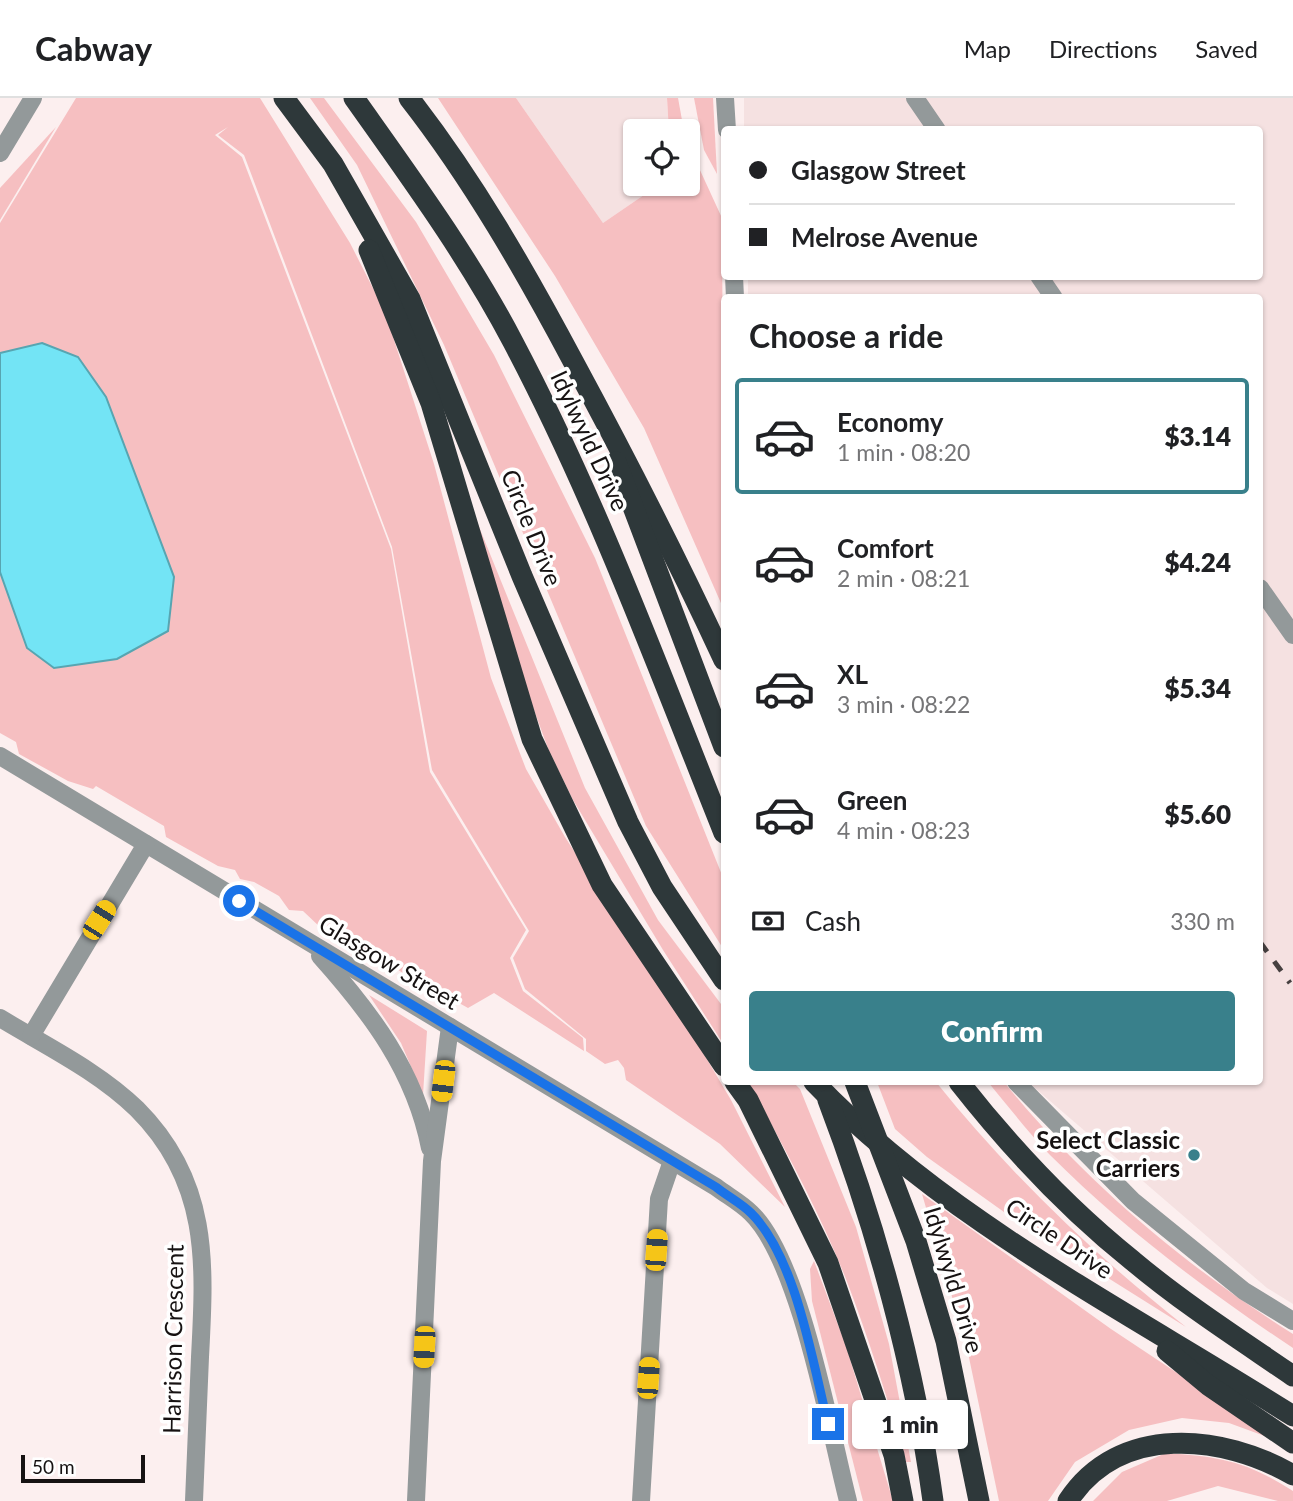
<!DOCTYPE html>
<html lang="en">
<head>
<meta charset="utf-8">
<style>
	body { margin:0; font-family:Lato,sans-serif; background:#f6f6f6; color:#202124; height:100vh; display:flex; flex-direction:column; font-size:26px; white-space:nowrap }
	* { box-sizing:border-box; margin:0 }
	p { font-size:23px; color:#757577 }
	.icon { flex:none; width:38px; height:38px; fill:none; stroke:currentColor; stroke-width:2; stroke-linecap:round; stroke-linejoin:round }
	.map { position:relative; flex:1; overflow:hidden }
	.details { position:absolute; left:721px; top:196px; width:542px; height:791px; display:flex; flex-direction:column; background:#fff; border-radius:7px; box-shadow:0 2px 5px #0004 }
	.details>* { flex:none }
	.banner { position:absolute; left:721px; top:28px; width:542px; height:154px; border-radius:7px; box-shadow:0 2px 5px #0004; display:grid; align-content:center; height:154px; padding:0 28px; background:#fff }
	.controls { position:absolute; left:623px; top:21px; display:grid; gap:14px }
	.controls a { display:grid; place-items:center; width:77px; height:77px; border-radius:7px; background:#fff; box-shadow:0 2px 5px #0004; font-size:35px }
	.scale { position:absolute; left:21px; bottom:18px; width:124px; box-sizing:border-box; padding-left:7px; border:4px solid #161212; border-top:0; font-size:19px; line-height:24px; white-space:nowrap; color:#161212; -webkit-text-stroke:5px #fff; paint-order:stroke }
	.end { position:absolute; width:32px; height:32px; margin:-16px; border:9px solid #1a73e8; background:#fff; box-shadow:0 0 0 4px #fff }
	.from { border-radius:50% }
	.bubble { position:absolute; height:49px; border-radius:7px; background:#fff; box-shadow:0 2px 5px #0004; font-size:23px; font-weight:800; line-height:49px; text-align:center }
	.car { position:absolute; width:21px; height:42px; margin:-21px -10px; border-radius:9px; box-shadow:0 0 5px 2px #0007; background:linear-gradient(#f5c518 24%,#345 0 40%,#f5c518 0 76%,#345 0 86%,#f5c518 0) }
	.banner b { display:flex; align-items:center; gap:24px; height:66px; font-size:26px }
	.banner b+b { border-top:2px solid #e0e0e0 }
	.banner i { width:18px; height:18px; background:#202124 }
	ul { padding:0; list-style:none }
	li { display:flex; align-items:center; gap:21px; height:116px; margin:0 14px 10px; padding:0 14px; border:4px solid transparent; border-radius:7px }
	li div { flex:1 }
	li b { display:block; font-size:26px }
	li em { font-style:normal; font-weight:800 }
	li.active { border-color:#39808b }
	li>.icon { width:63px; height:63px; stroke-width:1.5 }
	h2 { padding:0 28px; font-size:32px; line-height:84px }
	.pay { display:flex; align-items:center; gap:18px; height:77px; padding:0 28px; font-size:26px }
	.pay p { margin-inline-start:auto }
	.action { display:flex; gap:14px; margin-top:auto; padding:14px 28px }
	.action a { flex:1; height:80px; border-radius:7px; background:#39808b; color:#fff; font-size:28px; font-weight:800; line-height:80px; text-align:center }
	header { display:flex; align-items:center; gap:42px; box-sizing:border-box; height:98px; padding:0 35px; background:#fff; border-bottom:2px solid #e0e0e0 }
	header strong { font-size:33px }
	nav { display:flex; gap:38px; margin-inline-start:auto; font-size:24px }
	.map>svg:first-child { display:block }
</style>
</head>
<body>
<header>
<strong>Cabway</strong>
<nav><a>Map</a><a>Directions</a><a>Saved</a></nav>
</header>
<div class="map">
<svg width="1293" height="1403" viewBox="0 0 1293 1403">
	<rect width="100%" height="100%" fill="#fcefef"/>
	<g fill="#f5e1e1">
		<polygon points="516,0 667,0 669,33 635,33 635,86 660,86 603,125"/>
		<polygon points="744,0 1293,0 1293,1206 1267,1190 1028,984 1260,984 1260,200 748,199 748,178 1260,178 1260,32 744,31"/>
	</g>
	<g fill="#f6bfc1">
		<polygon points="76,0 260,0 350,145 385,214 434,366 491,580 526,671 565,739 698,946 731,1002 785,1109 720,1046 626,982 624,970 618,962 605,966 586,953 586,941 525,891 513,860 529,833 432,672 392,449 244,57 218,37 228,29 215,37 242,59 391,451 430,674 526,832 510,860 523,893 583,940 584,953 494,895 468,910 452,901 447,903 329,828 321,830 303,813 289,812 279,798 254,784 240,781 235,772 218,768 166,739 164,728 96,688 93,691 68,683 19,656 16,644 0,635 0,125"/>
		<polygon points="310,0 324,0 416,124 494,257 595,460 724,782 724,852 646,728 444,247 357,67"/>
		<polygon points="438,0 516,0 603,125 660,86 688,86 688,46 722,120 724,512 644,330 555,178"/>
		<polygon points="667,0 678,0 684,33 669,33"/>
		<polygon points="694,0 713,0 717,76 704,52"/>
		<polygon points="56,29 0,122 0,90"/>
		<polygon points="471,409 585,690 658,822 724,910 724,947 663,852 573,702 549,653 516,563"/>
		<polygon points="369,897 427,933 423,997 401,945"/>
		<path d="M 748,984 L 793,984 L 800,991 L 856,1129 L 889,1246 L 911,1364 L 906,1364 C 888,1302 869,1241 846,1181 C 819,1113 783,1047 748,984 Z"/>
		<path d="M 877,984 L 936,984 C 1010,1076 1093,1156 1186,1229 L 1011,1119 L 927,1059 L 895,1031 Z"/>
		<path d="M 988,984 L 1004,984 C 1084,1083 1185,1168 1293,1236 L 1293,1250 C 1207,1193 1123,1130 1050,1057 C 1028,1034 1008,1008 988,984 Z"/>
		<polygon points="922,1096 1111,1231 1281,1344 1229,1325 1182,1320 1129,1332 1075,1364 1048,1403 999,1403 967,1250"/>
		<polygon points="814,1163 846,1248 893,1403 863,1403 812,1203 810,1171"/>
		<path d="M 1166,1355 C 1221,1359 1246,1363 1293,1393 L 1293,1403 L 1278,1403 L 1218,1388 L 1167,1403 L 1093,1403 L 1122,1374 Z"/>
	</g>
	<polygon fill="#73e4f5" stroke="#57a5b1" stroke-width="2" points="42,245 78,259 106,299 174,479 168,533 117,561 54,570 27,550 0,474 0,255"/>
	<g fill="none" stroke-linecap="round" stroke-linejoin="round">
		<g stroke="#93999a" stroke-width="18">
			<polyline points="725,0 727,32"/>
			<polyline points="915,0 937,32"/>
			<polyline points="0,55 33,0"/>
			<polyline points="734,178 735,200"/>
			<polyline points="1039,178 1054,200"/>
			<polyline points="1260,490 1293,537"/>
			<path d="M 0,658 L 716,1089 C 728,1098 741,1105 751,1115 C 800,1162 830,1333 848,1403"/>
			<path d="M 320,858 C 371,915 415,973 430,1050"/>
			<path d="M 0,920 C 46,948 98,973 137,1011 C 210,1084 205,1165 200,1259 C 198,1307 196,1355 194,1403"/>
			<polyline points="31,938 146,746"/>
			<polyline points="1016,984 1133,1103 1244,1193 1293,1223"/>
			<polyline points="416,1403 432,1063 450,929"/>
			<polyline points="641,1403 659,1101 672,1063"/>
		</g>
		<g stroke="#2e383a" stroke-width="21">
			<polyline points="284,0 333,66 410,201 522,478 628,724 662,789 724,882"/>
			<path d="M 354,0 C 410,79 468,158 513,244 C 596,401 658,570 724,735"/>
			<path d="M 409,0 C 473,82 525,173 574,265 C 627,363 677,461 724,562"/>
			<polyline points="369,152 431,305 532,641 602,787 724,968"/>
			<polyline points="616,364 724,649"/>
			<polyline points="735,984 748,1002 828,1165 894,1357 903,1403"/>
			<path d="M 814,984 C 945,1122 1133,1216 1293,1318"/>
			<polyline points="855,984 916,1143 946,1243 979,1403"/>
			<path d="M 959,984 C 1010,1049 1068,1111 1133,1163 C 1183,1205 1239,1241 1293,1278"/>
			<path d="M 828,1002 C 876,1128 915,1270 933,1403"/>
			<polyline points="1167,1253 1208,1287 1293,1345"/>
			<path d="M 1068,1403 C 1119,1325 1223,1336 1293,1377"/>
		</g>
		<polyline stroke="#464040" stroke-width="5" stroke-dasharray="12 12" stroke-linecap="butt" points="1260,844 1290,885"/>
	</g>
	<g fill="none" stroke-linecap="round" stroke-linejoin="round">
		<path stroke="#1a73e8" stroke-width="9" d="M 239,803 L 716,1089 C 727,1098 741,1105 751,1115 C 796,1159 813,1266 828,1326"/>
	</g>
	<circle fill="#39808b" stroke="#fff" stroke-width="2.5" cx="1194" cy="1057" r="7"/>
	<g text-anchor="middle" stroke-width="7" stroke-linejoin="round" paint-order="stroke">
		<g font-size="24" fill="#161212" stroke="#fff">
			<text transform="translate(589 343) rotate(65)" y="8">Idylwyld Drive</text>
			<text transform="translate(531 430) rotate(68)" y="8">Circle Drive</text>
			<text transform="translate(389 865) rotate(31)" y="8">Glasgow Street</text>
			<text transform="translate(1059 1141) rotate(34)" y="8">Circle Drive</text>
			<text transform="translate(953 1182) rotate(73)" y="8">Idylwyld Drive</text>
			<text transform="translate(174 1241) rotate(-89)" y="8">Harrison Crescent</text>
		</g>
		<g font-size="24" font-weight="bold" fill="#161212" stroke="#fff" text-anchor="end">
			<text x="1180" y="1051">Select Classic<tspan x="1180" dy="28">Carriers</tspan></text>
		</g>
	</g>
</svg>
<div class="controls">
<a><svg class="icon" aria-label="locate" viewBox="0 0 24 24"><circle cx="12" cy="12" r="6"/><path d="M12 2v4M12 18v4M2 12h4M18 12h4"/></svg></a>
</div>
<div class="scale">50 m</div>
<i class="end from" style="left:239px;top:803px"></i>
<i class="end" style="left:828px;top:1326px"></i>
<div class="bubble" style="left:852px;top:1302px;width:116px">1 min</div>
<i class="car" style="left:99px;top:822px;rotate:32deg"></i>
<i class="car" style="left:443px;top:983px;rotate:187deg"></i>
<i class="car" style="left:656px;top:1152px;rotate:4deg"></i>
<i class="car" style="left:424px;top:1249px;rotate:183deg"></i>
<i class="car" style="left:648px;top:1280px;rotate:4deg"></i>
<div class="banner">
<b><i class="from"></i>Glasgow Street</b>
<b><i></i>Melrose Avenue</b>
</div>
<section class="details">
<h2>Choose a ride</h2>
<ul>
<li class="active"><svg class="icon" aria-label="car" viewBox="0 0 24 24"><path d="M5 17H2v-5l4-1 3-4h7l3 4 3 1v5h-3M9 17h6M6 11h13"/><circle cx="7" cy="17" r="2"/><circle cx="17" cy="17" r="2"/></svg><div><b>Economy</b><p>1 min · 08:20</p></div><em>$3.14</em></li>
<li><svg class="icon" aria-label="car" viewBox="0 0 24 24"><path d="M5 17H2v-5l4-1 3-4h7l3 4 3 1v5h-3M9 17h6M6 11h13"/><circle cx="7" cy="17" r="2"/><circle cx="17" cy="17" r="2"/></svg><div><b>Comfort</b><p>2 min · 08:21</p></div><em>$4.24</em></li>
<li><svg class="icon" aria-label="car" viewBox="0 0 24 24"><path d="M5 17H2v-5l4-1 3-4h7l3 4 3 1v5h-3M9 17h6M6 11h13"/><circle cx="7" cy="17" r="2"/><circle cx="17" cy="17" r="2"/></svg><div><b>XL</b><p>3 min · 08:22</p></div><em>$5.34</em></li>
<li><svg class="icon" aria-label="car" viewBox="0 0 24 24"><path d="M5 17H2v-5l4-1 3-4h7l3 4 3 1v5h-3M9 17h6M6 11h13"/><circle cx="7" cy="17" r="2"/><circle cx="17" cy="17" r="2"/></svg><div><b>Green</b><p>4 min · 08:23</p></div><em>$5.60</em></li>
</ul>
<div class="pay"><svg class="icon" aria-label="cash" viewBox="0 0 24 24"><path d="M3 7h18v10H3z"/><circle cx="12" cy="12" r="2"/></svg>Cash<p>330 m</p></div>
<div class="action"><a>Confirm</a></div>
</section>
</div>
</body>
</html>
